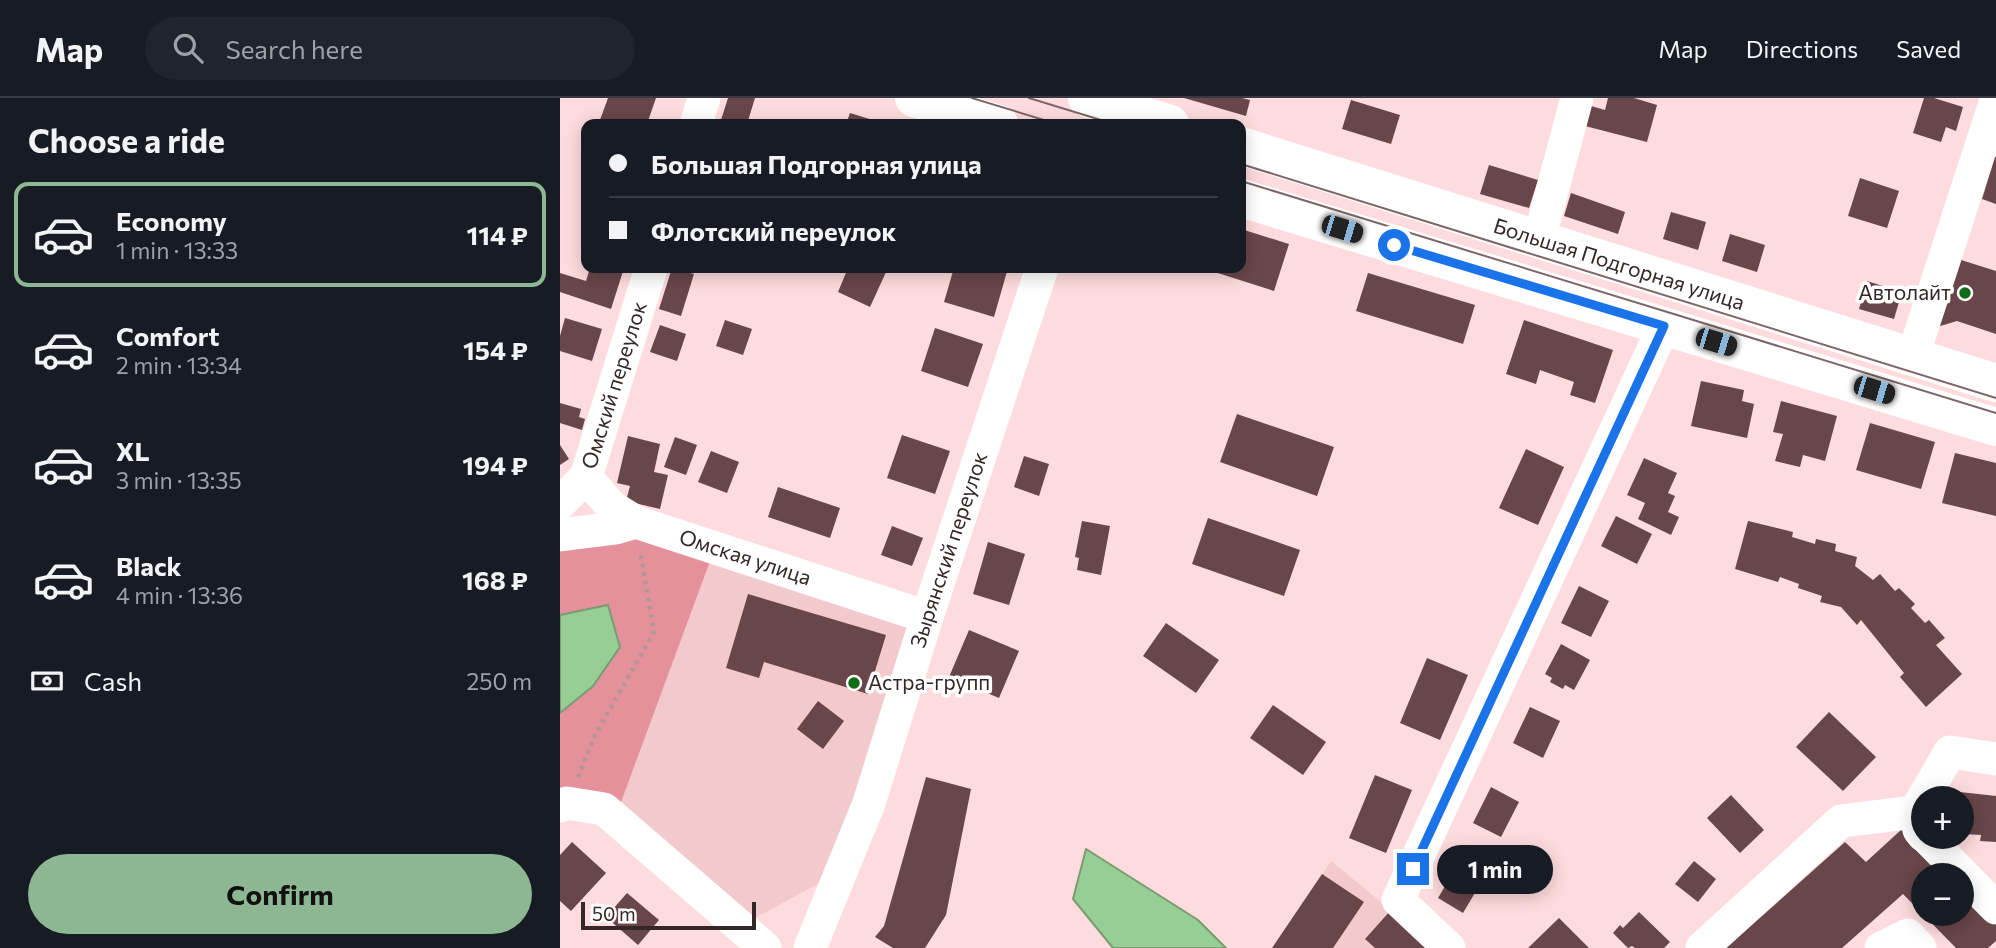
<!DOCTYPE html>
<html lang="en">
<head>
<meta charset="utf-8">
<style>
	body { margin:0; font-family:Commissioner,sans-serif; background:#20242c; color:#f1f3f6; height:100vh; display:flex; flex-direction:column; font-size:26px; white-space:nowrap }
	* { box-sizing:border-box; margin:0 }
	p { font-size:23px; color:#9ea1a6 }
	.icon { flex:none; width:38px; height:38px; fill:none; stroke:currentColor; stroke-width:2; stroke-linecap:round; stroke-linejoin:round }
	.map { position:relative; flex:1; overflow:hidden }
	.side { display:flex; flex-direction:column; background:#171b24; width:560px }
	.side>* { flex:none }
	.top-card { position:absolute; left:21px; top:21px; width:665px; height:154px; border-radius:14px; box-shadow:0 4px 18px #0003; display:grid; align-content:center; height:154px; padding:0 28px; background:#171b24 }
	.tools { position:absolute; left:1351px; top:688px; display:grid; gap:14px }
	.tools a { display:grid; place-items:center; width:63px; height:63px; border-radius:50%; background:#171b24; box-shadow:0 4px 18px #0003; font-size:35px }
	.scale { position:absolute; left:21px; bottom:18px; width:175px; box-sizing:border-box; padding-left:7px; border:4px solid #352627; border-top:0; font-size:19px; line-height:24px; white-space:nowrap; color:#352627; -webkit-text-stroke:5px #fff; paint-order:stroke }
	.end { position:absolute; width:32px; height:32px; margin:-16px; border:9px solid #1a73e8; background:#fff; box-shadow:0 0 0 4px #fff }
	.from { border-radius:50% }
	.bubble { position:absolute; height:49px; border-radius:24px; background:#171b24; box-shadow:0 4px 18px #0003; font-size:23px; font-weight:700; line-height:49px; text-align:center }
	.car { position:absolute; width:21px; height:42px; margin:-21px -10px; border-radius:9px; box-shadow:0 0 5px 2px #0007; background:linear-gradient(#222 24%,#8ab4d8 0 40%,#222 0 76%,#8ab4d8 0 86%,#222 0) }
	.top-card b { display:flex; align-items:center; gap:24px; height:66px; font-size:26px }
	.top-card b+b { border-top:2px solid #363941 }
	.top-card i { width:18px; height:18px; background:#f1f3f6 }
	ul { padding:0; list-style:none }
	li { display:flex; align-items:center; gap:21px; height:105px; margin:0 14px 10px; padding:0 14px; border:4px solid transparent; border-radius:14px }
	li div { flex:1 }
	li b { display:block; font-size:26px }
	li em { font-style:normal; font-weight:700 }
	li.selected { border-color:#8db792 }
	li>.icon { width:63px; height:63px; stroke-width:1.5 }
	h2 { padding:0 28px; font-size:32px; line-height:84px }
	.pay { display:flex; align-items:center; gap:18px; height:77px; padding:0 28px; font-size:26px }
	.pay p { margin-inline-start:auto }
	.primary-button { display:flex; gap:14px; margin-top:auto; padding:14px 28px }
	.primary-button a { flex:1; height:80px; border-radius:42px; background:#8db792; color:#111; font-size:28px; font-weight:700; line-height:80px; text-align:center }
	header { display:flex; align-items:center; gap:42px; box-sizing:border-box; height:98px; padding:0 35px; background:#171b24; border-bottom:2px solid #363941 }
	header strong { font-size:33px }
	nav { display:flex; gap:38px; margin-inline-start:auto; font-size:24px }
	.search { width:490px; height:63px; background:#20242c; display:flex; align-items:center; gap:18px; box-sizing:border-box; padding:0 24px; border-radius:38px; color:#9ea1a6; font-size:26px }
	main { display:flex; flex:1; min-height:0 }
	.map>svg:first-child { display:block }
</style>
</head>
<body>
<header>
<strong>Map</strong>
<div class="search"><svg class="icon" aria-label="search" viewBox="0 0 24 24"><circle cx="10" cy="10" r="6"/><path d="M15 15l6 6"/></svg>Search here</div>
<nav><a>Map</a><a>Directions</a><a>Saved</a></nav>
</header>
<main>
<section class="side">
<h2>Choose a ride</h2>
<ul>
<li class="selected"><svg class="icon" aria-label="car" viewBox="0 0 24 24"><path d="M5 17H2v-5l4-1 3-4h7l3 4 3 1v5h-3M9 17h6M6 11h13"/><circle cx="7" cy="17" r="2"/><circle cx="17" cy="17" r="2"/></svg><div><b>Economy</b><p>1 min · 13:33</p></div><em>114 ₽</em></li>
<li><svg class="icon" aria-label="car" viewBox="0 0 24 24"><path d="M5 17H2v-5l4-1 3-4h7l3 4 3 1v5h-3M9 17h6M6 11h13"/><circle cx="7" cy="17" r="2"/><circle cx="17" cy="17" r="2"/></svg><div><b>Comfort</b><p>2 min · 13:34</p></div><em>154 ₽</em></li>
<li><svg class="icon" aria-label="car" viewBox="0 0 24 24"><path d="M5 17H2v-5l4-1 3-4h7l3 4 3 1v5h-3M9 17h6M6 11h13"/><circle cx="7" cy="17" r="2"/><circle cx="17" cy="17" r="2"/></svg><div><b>XL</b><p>3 min · 13:35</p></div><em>194 ₽</em></li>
<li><svg class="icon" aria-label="car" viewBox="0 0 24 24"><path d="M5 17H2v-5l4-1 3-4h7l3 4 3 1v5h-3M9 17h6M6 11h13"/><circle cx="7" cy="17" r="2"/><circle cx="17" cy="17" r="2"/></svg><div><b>Black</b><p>4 min · 13:36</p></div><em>168 ₽</em></li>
</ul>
<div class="pay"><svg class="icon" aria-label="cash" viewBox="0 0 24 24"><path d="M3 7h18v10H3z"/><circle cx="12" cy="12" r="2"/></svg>Cash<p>250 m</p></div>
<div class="primary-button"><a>Confirm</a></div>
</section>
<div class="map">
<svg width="1436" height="850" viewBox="0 0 1436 850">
	<rect width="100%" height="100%" fill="#fedbde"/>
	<g fill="#f2cacd">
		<polygon points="152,458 350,526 298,700 265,782 193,821 60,707"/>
		<polygon points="771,763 831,812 873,850 713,850"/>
	</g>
	<polygon fill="#e4919b" points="77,433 152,458 60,707 0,694 0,615 33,588 48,507 0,517 0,443"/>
	<g fill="#96ce93" stroke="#799c73" stroke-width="2">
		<polygon points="48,507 60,549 33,588 0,615 0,517"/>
		<polygon points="526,751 638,822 666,850 553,850 513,801"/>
	</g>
	<g fill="#69464a">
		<polygon points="48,0 96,0 87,26 52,26 40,22"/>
		<polygon points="168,0 195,0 187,26 174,26 161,22"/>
		<polygon points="624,0 682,0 690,2 686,18"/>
		<polygon points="1048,0 1074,0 1097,7 1087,44 1025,28 1031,8 1045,12"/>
		<polygon points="1364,0 1374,0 1403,9 1396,33 1386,29 1381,44 1353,35"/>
		<polygon points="791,2 840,17 831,46 782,31"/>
		<polygon points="290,15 326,26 286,26"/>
		<polygon points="1435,59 1436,59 1436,106 1422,101"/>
		<polygon points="929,67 978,82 969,110 920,96"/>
		<polygon points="1300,80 1339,93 1327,130 1288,118"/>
		<polygon points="1011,95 1065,114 1058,136 1004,118"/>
		<polygon points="1111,114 1146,124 1138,152 1103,141"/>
		<polygon points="681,131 729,146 714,193 642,170 681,170"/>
		<polygon points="1170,136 1205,147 1197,174 1162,163"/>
		<polygon points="1398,161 1436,173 1436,236 1397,223 1377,229"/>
		<polygon points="30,170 64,170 51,211 0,194 0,175 26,183"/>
		<polygon points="112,170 134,176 121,218 99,211"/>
		<polygon points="288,170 322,170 327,172 310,209 278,194"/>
		<polygon points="394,170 448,170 434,219 384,204"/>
		<polygon points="808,175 915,207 903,246 796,213"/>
		<polygon points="1307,183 1342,194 1334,221 1299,211"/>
		<polygon points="5,220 42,231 32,263 0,253 0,238"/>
		<polygon points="165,222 192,231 183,257 156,248"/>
		<polygon points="964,222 1053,252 1035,305 1010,297 1014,284 980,272 976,286 946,276"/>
		<polygon points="100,227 126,236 117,263 90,254"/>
		<polygon points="375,230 423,246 408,289 361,273"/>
		<polygon points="1141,283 1184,292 1182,303 1194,306 1187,340 1131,328"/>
		<polygon points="1221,303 1277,318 1265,363 1243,357 1240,369 1215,363 1223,336 1213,334"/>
		<polygon points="0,305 21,311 19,319 25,321 22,332 0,325"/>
		<polygon points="677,316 774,349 757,398 660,364"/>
		<polygon points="1310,325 1375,344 1361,391 1296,372"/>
		<polygon points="342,337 390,353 375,396 327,380"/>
		<polygon points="68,338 100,346 94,374 108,377 100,411 66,403 70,388 57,385"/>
		<polygon points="115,339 137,347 126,377 104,369"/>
		<polygon points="0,347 9,361 0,367"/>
		<polygon points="966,351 1004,369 978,427 939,410"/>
		<polygon points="151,353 179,364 167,395 138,384"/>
		<polygon points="1395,355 1436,365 1436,418 1382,405"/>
		<polygon points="464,358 489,366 479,398 454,389"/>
		<polygon points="1084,360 1117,375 1108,395 1115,398 1108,414 1119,419 1111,437 1078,421 1085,405 1067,397"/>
		<polygon points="218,389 280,410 270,440 208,419"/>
		<polygon points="1056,418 1092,436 1077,466 1041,448"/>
		<polygon points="648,420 740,452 724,498 632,466"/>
		<polygon points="522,423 550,428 541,477 517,472 519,460 515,459"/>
		<polygon points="1188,423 1233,434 1232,439 1255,446 1256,441 1276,446 1275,453 1297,459 1295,468 1313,482 1320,476 1335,493 1339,490 1355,506 1351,510 1365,525 1369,522 1385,540 1376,547 1402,576 1366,609 1340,579 1344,575 1301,522 1297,527 1281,509 1260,504 1262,498 1238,490 1239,486 1220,479 1218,484 1175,471"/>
		<polygon points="332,428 363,440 352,468 321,457"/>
		<polygon points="428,444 465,456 449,507 413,496"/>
		<polygon points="1019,488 1049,503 1031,539 1001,525"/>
		<polygon points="188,496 326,537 308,596 204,564 199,580 166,570"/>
		<polygon points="606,525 659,562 636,595 583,558"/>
		<polygon points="409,532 459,553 439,600 389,579"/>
		<polygon points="1001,546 1030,562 1014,592 1005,587 1003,591 990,584 992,580 985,576"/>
		<polygon points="867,560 908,577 880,642 840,625"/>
		<polygon points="258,603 284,623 263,651 237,631"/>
		<polygon points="713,607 766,644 743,677 690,640"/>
		<polygon points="970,609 1000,623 983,660 953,645"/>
		<polygon points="1269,614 1316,659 1283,693 1236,649"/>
		<polygon points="815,677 852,692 826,755 789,740"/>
		<polygon points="366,679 411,691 386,817 365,850 333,850 315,839 324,828"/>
		<polygon points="931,689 959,704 941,739 913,725"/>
		<polygon points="1400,694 1436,698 1436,744 1420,743 1421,737 1402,736 1402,700 1399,700"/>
		<polygon points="1171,697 1204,732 1180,755 1147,720"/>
		<polygon points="1342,731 1389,777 1363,777 1363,816 1402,816 1402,789 1436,822 1436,843 1428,850 1396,850 1343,796 1282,850 1166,850 1285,744 1306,764"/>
		<polygon points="12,744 46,775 11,813 0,803 0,757"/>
		<polygon points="1134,763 1156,781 1138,804 1115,786"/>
		<polygon points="897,768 922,783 903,815 878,800"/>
		<polygon points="762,776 804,804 773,850 712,850"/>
		<polygon points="67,795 99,822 78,847 46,819"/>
		<polygon points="831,812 873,850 815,850 805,841"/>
		<polygon points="1079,814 1110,844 1104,850 1075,850 1072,848 1068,850 1053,835 1060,827 1063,830"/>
		<polygon points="999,820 1029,850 968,850"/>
	</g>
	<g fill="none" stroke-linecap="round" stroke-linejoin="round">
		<polyline stroke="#b19698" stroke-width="4.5" stroke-dasharray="3.5 5" stroke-linecap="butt" points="18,679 34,639 94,534 80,452"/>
		<g stroke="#fff" stroke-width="33">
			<polyline points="136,26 144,0"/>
			<polyline points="979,142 1017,0"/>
			<polyline points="1352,261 1436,2"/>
			<polyline points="0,405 26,379"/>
			<path id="s1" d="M 76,424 L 52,409 L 26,379 L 91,170"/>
			<path id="s2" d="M 0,437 L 56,430 L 76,424 L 367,519"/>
			<polyline points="0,708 7,705 44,711 205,850"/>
			<polyline points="1363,737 1359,732 1355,714 1390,654 1436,661"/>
			<polyline points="1365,738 1436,810"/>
			<path id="s3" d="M 250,850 L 309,705 L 367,519 L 482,170"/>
			<polyline points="889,850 838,802 1104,228"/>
			<polyline points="1142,850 1281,723 1355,714"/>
			<polyline points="1321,850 1348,837 1360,850"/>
		</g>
		<g stroke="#fff" stroke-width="38">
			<polyline points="354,0 439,26"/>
			<polyline points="527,0 610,26"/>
			<path id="s4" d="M 681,48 L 1436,285"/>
			<polyline points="681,100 1436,329"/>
		</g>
		<g stroke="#7c6668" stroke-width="2">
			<polyline points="412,0 497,26"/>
			<polyline points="469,0 554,26"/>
			<polyline points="681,66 1436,300"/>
			<polyline points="681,83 1436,315"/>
		</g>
	</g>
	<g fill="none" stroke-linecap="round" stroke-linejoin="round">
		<polyline stroke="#1a73e8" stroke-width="9" points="834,147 1104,228 853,771"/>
	</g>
	<g fill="#126d18" stroke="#fff" stroke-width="2.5">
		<circle cx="1405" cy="195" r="7"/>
		<circle cx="294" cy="585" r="7"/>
	</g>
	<g text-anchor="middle" stroke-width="7" stroke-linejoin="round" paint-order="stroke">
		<g font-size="21" fill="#352627" stroke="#fff">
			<text dy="7" stroke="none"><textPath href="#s4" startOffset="396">Большая Подгорная улица</textPath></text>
			<text dy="7" stroke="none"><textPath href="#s1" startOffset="164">Омский переулок</textPath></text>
			<text dy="7" stroke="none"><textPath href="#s3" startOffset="422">Зырянский переулок</textPath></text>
			<text dy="7" stroke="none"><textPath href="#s2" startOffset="192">Омская улица</textPath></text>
		</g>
		<g font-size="21" fill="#352627" stroke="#fff" text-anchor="end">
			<text x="1391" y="202">Автолайт</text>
			<text x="308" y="592" text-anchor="start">Астра-групп</text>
		</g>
	</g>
</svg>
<div class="tools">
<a>+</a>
<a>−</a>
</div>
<div class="scale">50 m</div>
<i class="end from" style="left:834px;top:147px"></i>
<i class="end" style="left:853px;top:771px"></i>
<div class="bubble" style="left:877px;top:747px;width:116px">1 min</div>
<i class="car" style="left:782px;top:131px;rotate:107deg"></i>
<i class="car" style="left:1156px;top:244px;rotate:107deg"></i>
<i class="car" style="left:1314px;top:292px;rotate:107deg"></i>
<div class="top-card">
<b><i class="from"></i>Большая Подгорная улица</b>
<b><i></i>Флотский переулок</b>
</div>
</div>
</main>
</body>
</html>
